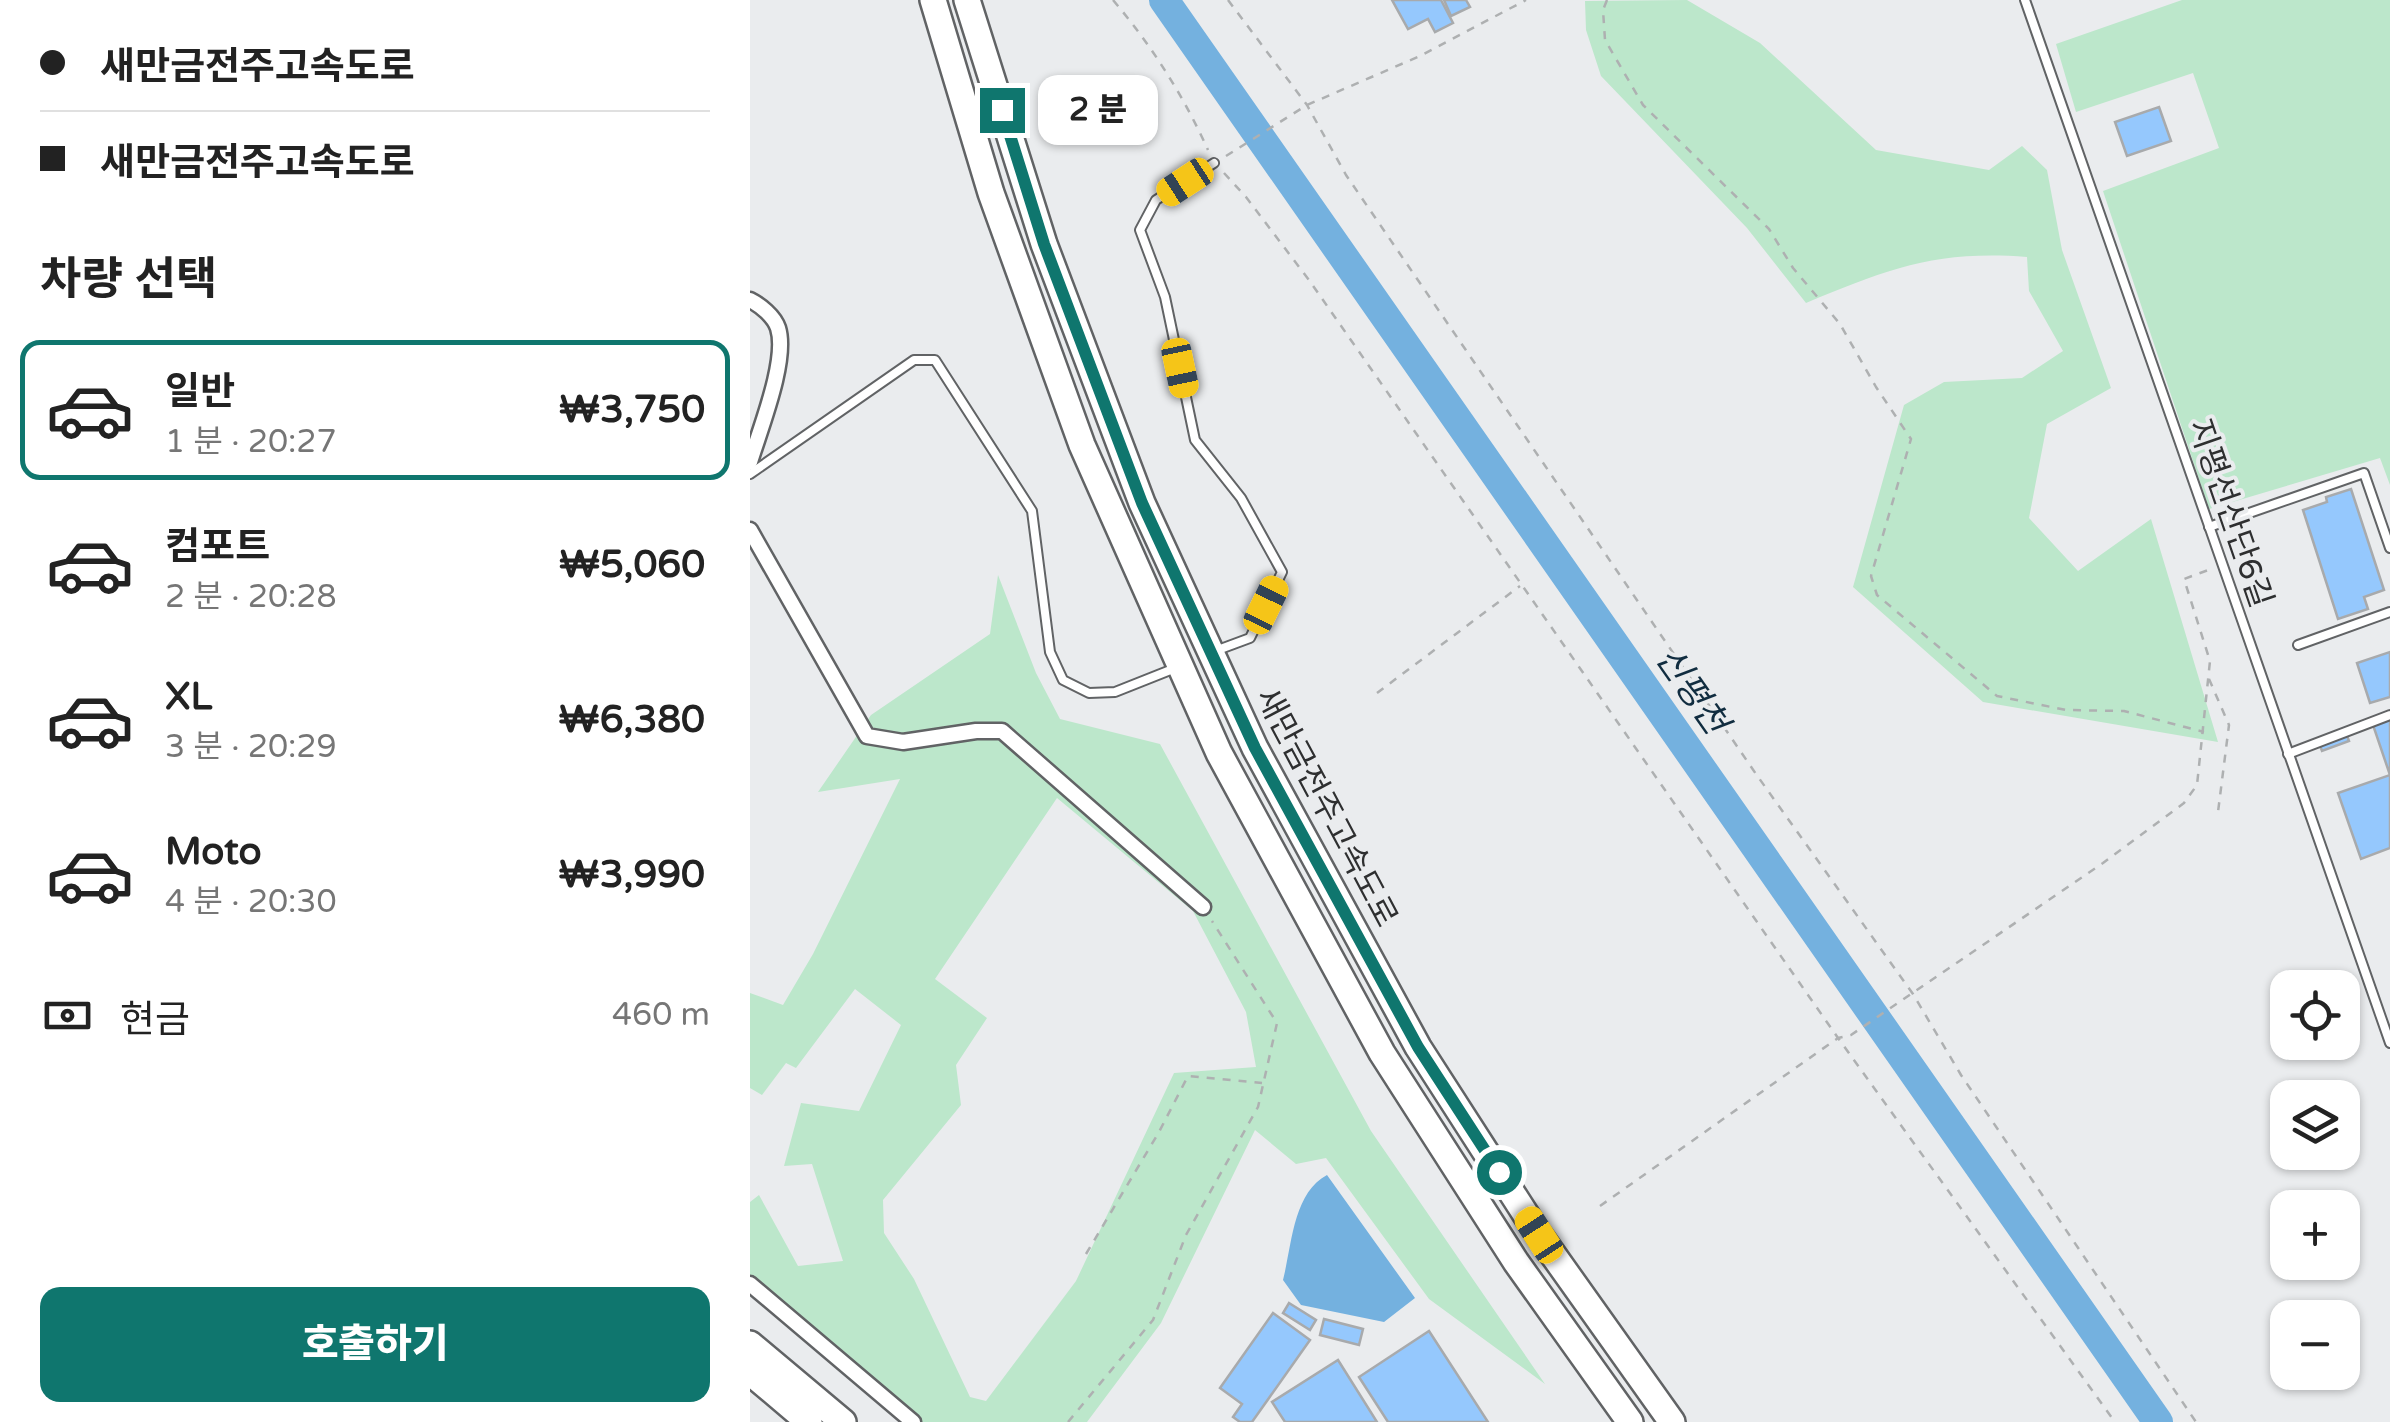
<!DOCTYPE html>
<html lang="ko">
<head>
<meta charset="utf-8">
<style>
	body { margin:0; font-family:"Varela Round","Noto Sans KR",sans-serif; background:#f2f2f2; color:#222; height:100vh; display:flex; flex-direction:column; font-size:38px; white-space:nowrap }
	* { box-sizing:border-box; margin:0 }
	p { font-size:32px; color:#767676 }
	.icon { flex:none; width:55px; height:55px; fill:none; stroke:currentColor; stroke-width:2; stroke-linecap:round; stroke-linejoin:round }
	.map { position:relative; flex:1; overflow:hidden }
	.panel { display:flex; flex-direction:column; background:#fff; width:750px }
	.panel>* { flex:none }
	.hud { display:grid; align-content:center; height:220px; padding:0 40px; background:#fff }
	.buttons { position:absolute; left:1520px; top:970px; display:grid; gap:20px }
	.buttons a { display:grid; place-items:center; width:90px; height:90px; border-radius:20px; background:#fff; box-shadow:0 2px 8px #0004; font-size:50px }
	.end { position:absolute; width:45px; height:45px; margin:-22px; border:12px solid #0f766e; background:#fff; box-shadow:0 0 0 5px #fff }
	.from { border-radius:50% }
	.bubble { position:absolute; height:70px; border-radius:20px; background:#fff; box-shadow:0 2px 8px #0004; font-size:32px; font-weight:800; line-height:70px; text-align:center }
	.car { position:absolute; width:30px; height:60px; margin:-30px -15px; border-radius:12px; box-shadow:0 0 8px 2px #0007; background:linear-gradient(#f5c518 24%,#345 0 40%,#f5c518 0 76%,#345 0 86%,#f5c518 0) }
	.hud b { display:flex; align-items:center; gap:35px; height:95px; font-size:38px }
	.hud b+b { border-top:2px solid #e0e0e0 }
	.hud i { width:25px; height:25px; background:#222 }
	ul { padding:0; list-style:none }
	li { display:flex; align-items:center; gap:30px; height:140px; margin:0 20px 15px; padding:0 20px; border:5px solid transparent; border-radius:20px }
	li div { flex:1 }
	li b { display:block; font-size:38px }
	li em { font-style:normal; font-weight:800 }
	li.active { border-color:#0f766e }
	li>.icon { width:90px; height:90px; stroke-width:1.5 }
	h2 { padding:0 40px; font-size:45px; line-height:120px }
	.pay { display:flex; align-items:center; gap:25px; height:110px; padding:0 40px; font-size:38px }
	.pay p { margin-inline-start:auto }
	.primary-button { display:flex; gap:20px; margin-top:auto; padding:20px 40px }
	.primary-button a { flex:1; height:115px; border-radius:20px; background:#0f766e; color:#fff; font-size:40px; font-weight:800; line-height:115px; text-align:center }
	main { display:flex; flex:1; min-height:0 }
	.map>svg:first-child { display:block }
</style>
</head>
<body>
<main>
<section class="panel">
<div class="hud">
<b><i class="from"></i>새만금전주고속도로</b>
<b><i></i>새만금전주고속도로</b>
</div>
<h2>차량 선택</h2>
<ul>
<li class="active"><svg class="icon" aria-label="car" viewBox="0 0 24 24"><path d="M5 17H2v-5l4-1 3-4h7l3 4 3 1v5h-3M9 17h6M6 11h13"/><circle cx="7" cy="17" r="2"/><circle cx="17" cy="17" r="2"/></svg><div><b>일반</b><p>1 분 · 20:27</p></div><em>₩3,750</em></li>
<li><svg class="icon" aria-label="car" viewBox="0 0 24 24"><path d="M5 17H2v-5l4-1 3-4h7l3 4 3 1v5h-3M9 17h6M6 11h13"/><circle cx="7" cy="17" r="2"/><circle cx="17" cy="17" r="2"/></svg><div><b>컴포트</b><p>2 분 · 20:28</p></div><em>₩5,060</em></li>
<li><svg class="icon" aria-label="car" viewBox="0 0 24 24"><path d="M5 17H2v-5l4-1 3-4h7l3 4 3 1v5h-3M9 17h6M6 11h13"/><circle cx="7" cy="17" r="2"/><circle cx="17" cy="17" r="2"/></svg><div><b>XL</b><p>3 분 · 20:29</p></div><em>₩6,380</em></li>
<li><svg class="icon" aria-label="car" viewBox="0 0 24 24"><path d="M5 17H2v-5l4-1 3-4h7l3 4 3 1v5h-3M9 17h6M6 11h13"/><circle cx="7" cy="17" r="2"/><circle cx="17" cy="17" r="2"/></svg><div><b>Moto</b><p>4 분 · 20:30</p></div><em>₩3,990</em></li>
</ul>
<div class="pay"><svg class="icon" aria-label="cash" viewBox="0 0 24 24"><path d="M3 7h18v10H3z"/><circle cx="12" cy="12" r="2"/></svg>현금<p>460 m</p></div>
<div class="primary-button"><a>호출하기</a></div>
</section>
<div class="map">
<svg width="1640" height="1422" viewBox="0 0 1640 1422">
	<rect width="100%" height="100%" fill="#eaecee"/>
	<g fill="#bce7cb" fill-rule="evenodd">
		<path d="M 937,0 L 1010,43 L 1126,150 L 1239,170 L 1272,146 L 1297,170 L 1312,250 L 1361,388 L 1297,424 L 1279,518 L 1328,571 L 1401,519 L 1468,742 L 1233,702 L 1103,587 L 1154,405 L 1194,382 L 1272,378 L 1313,351 L 1279,291 L 1277,257 C 1186,250 1138,269 1056,303 L 997,228 L 851,76 L 836,30 L 835,1 Z"/>
		<polygon points="1432,0 1640,0 1640,485 1630,458 1459,509 1353,191 1469,148 1443,73 1326,112 1306,44"/>
		<path d="M 248,575 L 286,673 L 310,719 L 410,744 L 621,1131 L 795,1384 L 679,1299 L 576,1158 L 546,1164 L 505,1130 L 411,1323 L 337,1422 L 169,1422 L 0,1280 L 0,1202 L 9,1195 L 48,1266 L 93,1261 L 62,1164 L 34,1166 L 51,1103 L 109,1111 L 151,1025 L 105,989 L 46,1068 L 36,1063 L 12,1095 L 0,1088 L 0,993 L 33,1005 L 63,954 L 150,779 L 68,792 L 121,715 L 240,634 ZM 307,798 L 443,911 L 496,1012 L 506,1067 L 424,1073 L 326,1281 L 236,1401 L 220,1397 L 164,1279 L 134,1233 L 133,1200 L 211,1105 L 206,1065 L 237,1018 L 185,979 Z"/>
	</g>
	<path fill="#74b1df" d="M 577,1175 L 665,1298 L 634,1322 L 551,1305 L 533,1280 C 542,1245 543,1193 577,1175 Z"/>
	<g fill="none" stroke-linecap="round" stroke-linejoin="round">
		<polyline stroke="#74b1df" stroke-width="30" points="414,0 1408,1422"/>
	</g>
	<g fill="#95c8fd" stroke="#a8aaac" stroke-width="2.5">
		<polygon points="642,0 691,0 703,23 685,32 678,19 658,29"/>
		<polygon points="694,0 716,0 720,7 701,16"/>
		<polygon points="1409,107 1421,141 1377,156 1365,122"/>
		<polygon points="1601,489 1634,590 1614,597 1618,609 1588,619 1553,510 1577,502 1576,497"/>
		<polygon points="1640,652 1640,697 1620,703 1607,663"/>
		<polygon points="1640,719 1640,775 1623,725"/>
		<polygon points="1595,730 1599,741 1572,751 1568,740"/>
		<polygon points="1640,775 1640,848 1611,859 1588,793"/>
		<polygon points="539,1303 566,1320 560,1330 533,1313"/>
		<polygon points="523,1313 560,1340 502,1422 490,1422 483,1417 492,1404 470,1388"/>
		<polygon points="574,1319 613,1329 609,1345 570,1335"/>
		<polygon points="679,1331 738,1422 638,1422 609,1377"/>
		<polygon points="588,1360 627,1422 535,1422 522,1402"/>
	</g>
	<g fill="none" stroke-linecap="round" stroke-linejoin="round">
		<defs>
			<g id="service">
				<polyline points="1275,0 1640,1043"/>
				<polyline points="464,163 406,200 390,230 415,297 445,440 491,498 532,572 500,638 465,651"/>
				<polyline points="0,474 164,360 185,360 282,511 300,652 313,680 339,693 365,692 428,667"/>
				<polyline points="1459,527 1614,473 1640,548"/>
				<polyline points="1548,645 1640,612"/>
				<polyline points="1538,754 1640,715"/>
			</g>
			<g id="minor">
				<path d="M 0,300 C 10,305 24,316 28,328 C 38,360 10,429 0,462"/>
				<polyline points="0,530 117,736 153,742 226,731 252,731 453,907"/>
				<polyline points="0,1284 163,1422"/>
			</g>
			<g id="trunk">
				<polyline points="0,1344 93,1422"/>
				<polyline points="0,1372 59,1422"/>
			</g>
			<g id="motorway">
				<polyline points="183,0 241,193 332,445 469,753 632,1053 766,1262 880,1422"/>
				<polyline points="217,0 294,244 392,503 505,748 668,1047 789,1235 922,1422"/>
			</g>
		</defs>
		<use href="#service" stroke="#616365" stroke-width="12"/>
		<use href="#minor" stroke="#616365" stroke-width="19"/>
		<use href="#trunk" stroke="#616365" stroke-width="30"/>
		<use href="#motorway" stroke="#616365" stroke-width="30"/>
		<g stroke="#aeb0b1" stroke-width="2.5" stroke-dasharray="8 8" stroke-linecap="butt">
			<path d="M 363,0 C 402,46 433,95 458,150"/>
			<polyline points="478,0 557,105 596,175 1006,774 1163,994 1211,1075 1446,1422"/>
			<polyline points="857,0 853,10 855,40 893,105 1019,229 1043,268 1090,324 1126,387 1161,439 1121,576 1127,595 1247,696 1316,710 1374,711 1454,732"/>
			<polyline points="476,156 557,105 670,56 776,0"/>
			<polyline points="474,173 496,197 559,280 1088,1038 1365,1422"/>
			<polyline points="1459,679 1479,725 1468,812"/>
			<polyline points="627,693 770,586"/>
			<polyline points="850,1206 1088,1038 1101,1035 1353,863 1434,803 1447,785 1460,661 1434,579 1461,569"/>
			<polyline points="336,1254 409,1132 438,1076 512,1083"/>
			<polyline points="318,1422 403,1320 436,1235 508,1107 527,1023 462,921"/>
		</g>
		<use href="#service" stroke="#fff" stroke-width="8"/>
		<use href="#minor" stroke="#fff" stroke-width="14"/>
		<use href="#trunk" stroke="#fff" stroke-width="25"/>
		<use href="#motorway" stroke="#fff" stroke-width="25"/>
	</g>
	<g fill="none" stroke-linecap="round" stroke-linejoin="round">
		<polyline stroke="#0f766e" stroke-width="12" points="252,110 294,244 392,503 505,748 668,1047 749,1172"/>
	</g>
	<g text-anchor="middle" stroke-width="8" stroke-linejoin="round" paint-order="stroke">
		<g font-size="32" fill="#2e2f30" stroke="#eaecee">
			<text transform="translate(1481 513) rotate(71)" y="11">지평선산단6길</text>
			<text transform="translate(577 807) rotate(62)" y="11">새만금전주고속도로</text>
		</g>
		<g font-size="35" font-style="italic" fill="#112d40" stroke="#eaecee">
			<text transform="translate(942 690) rotate(55)" y="12">신평천</text>
		</g>
	</g>
</svg>
<div class="buttons">
<a><svg class="icon" aria-label="locate" viewBox="0 0 24 24"><circle cx="12" cy="12" r="6"/><path d="M12 2v4M12 18v4M2 12h4M18 12h4"/></svg></a>
<a><svg class="icon" aria-label="layers" viewBox="0 0 24 24"><path d="M12 4l9 5-9 5-9-5zM3 14l9 5 9-5"/></svg></a>
<a>+</a>
<a>−</a>
</div>
<i class="end from" style="left:749px;top:1172px"></i>
<i class="end" style="left:252px;top:110px"></i>
<div class="bubble" style="left:288px;top:75px;width:120px">2 분</div>
<i class="car" style="left:435px;top:182px;rotate:237deg"></i>
<i class="car" style="left:430px;top:368px;rotate:168deg"></i>
<i class="car" style="left:516px;top:605px;rotate:26deg"></i>
<i class="car" style="left:789px;top:1235px;rotate:327deg"></i>
</div>
</main>
</body>
</html>
